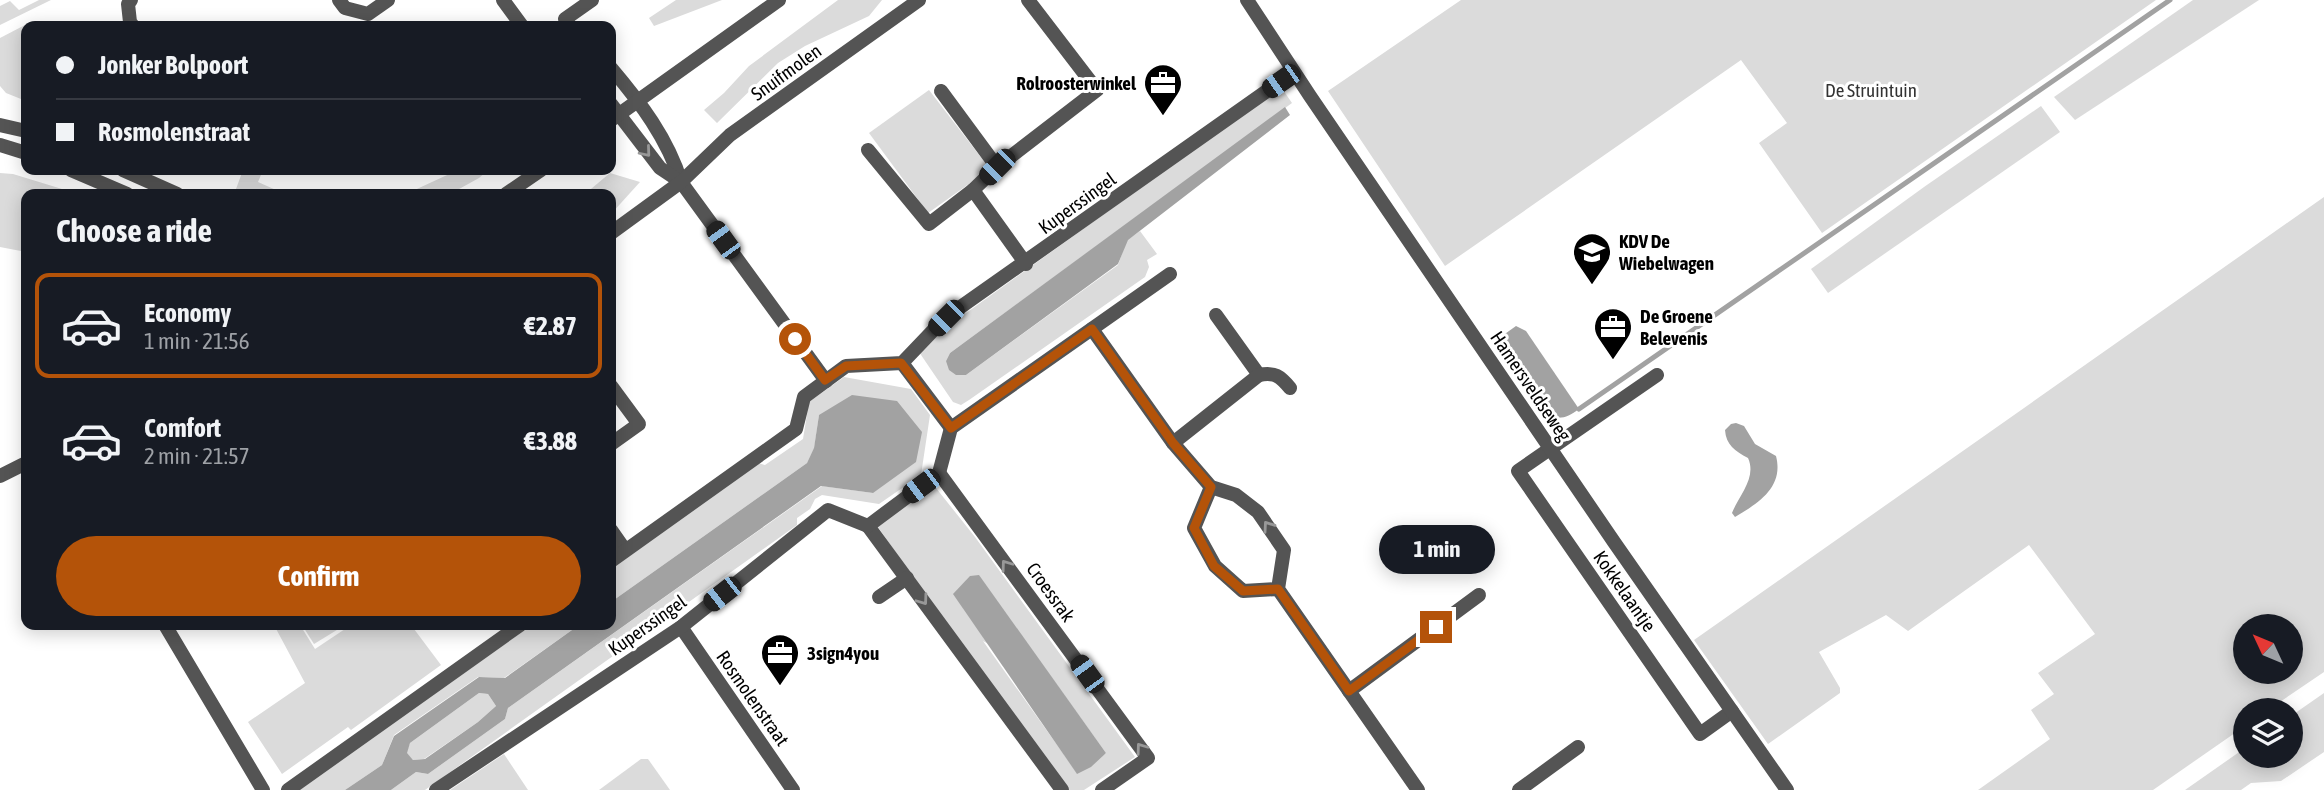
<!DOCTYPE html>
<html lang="en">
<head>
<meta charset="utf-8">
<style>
	body { margin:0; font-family:"Asap Condensed",sans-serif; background:#20242c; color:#f1f3f6; height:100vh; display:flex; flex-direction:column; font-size:26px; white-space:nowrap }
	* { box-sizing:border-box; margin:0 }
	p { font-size:23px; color:#9ea1a6 }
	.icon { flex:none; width:38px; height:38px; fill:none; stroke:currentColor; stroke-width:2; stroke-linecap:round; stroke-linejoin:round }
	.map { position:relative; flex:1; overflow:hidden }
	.drawer { position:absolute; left:21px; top:189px; width:595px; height:441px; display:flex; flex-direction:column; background:#171b24; border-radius:14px; box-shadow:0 4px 18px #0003 }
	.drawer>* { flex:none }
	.top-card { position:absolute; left:21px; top:21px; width:595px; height:154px; border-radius:14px; box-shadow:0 4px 18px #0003; display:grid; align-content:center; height:154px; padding:0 35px; background:#171b24 }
	.needle { width:46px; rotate:314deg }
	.controls { position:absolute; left:2233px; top:614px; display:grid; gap:14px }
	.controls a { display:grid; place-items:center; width:70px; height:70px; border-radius:50%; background:#171b24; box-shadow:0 4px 18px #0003; font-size:35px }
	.end { position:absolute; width:32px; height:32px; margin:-16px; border:9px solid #b45309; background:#fff; box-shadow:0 0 0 4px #fff }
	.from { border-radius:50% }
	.bubble { position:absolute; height:49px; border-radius:24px; background:#171b24; box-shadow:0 4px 18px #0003; font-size:23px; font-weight:700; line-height:49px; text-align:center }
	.car { position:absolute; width:21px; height:42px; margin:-21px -10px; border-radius:9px; box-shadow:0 0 5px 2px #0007; background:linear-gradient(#222 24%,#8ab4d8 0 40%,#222 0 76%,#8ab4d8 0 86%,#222 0) }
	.top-card b { display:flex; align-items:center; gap:24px; height:66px; font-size:26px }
	.top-card b+b { border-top:2px solid #363941 }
	.top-card i { width:18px; height:18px; background:#f1f3f6 }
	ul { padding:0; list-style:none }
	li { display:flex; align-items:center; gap:21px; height:105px; margin:0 14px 10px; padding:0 21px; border:4px solid transparent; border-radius:14px }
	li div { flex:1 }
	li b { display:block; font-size:26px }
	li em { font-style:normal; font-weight:700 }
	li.current { border-color:#b45309 }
	li>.icon { width:63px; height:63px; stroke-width:1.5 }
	h2 { padding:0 35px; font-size:32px; line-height:84px }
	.button { display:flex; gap:14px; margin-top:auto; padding:14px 35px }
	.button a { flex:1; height:80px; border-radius:42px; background:#b45309; color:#fff; font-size:28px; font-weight:700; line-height:80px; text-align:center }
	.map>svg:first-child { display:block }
</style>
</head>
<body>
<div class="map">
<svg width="2324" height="790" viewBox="0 0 2324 790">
	<rect width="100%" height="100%" fill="#fff"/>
	<g fill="#dbdbdb" fill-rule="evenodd">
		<polygon points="39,0 51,0 0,25 0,6 10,1 19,10"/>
		<polygon points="676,0 722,0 654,26 649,18"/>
		<polygon points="838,0 882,0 869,16 805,46 778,63 717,123 704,110 724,93 749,66"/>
		<polygon points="1461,0 2156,0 1822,233 1759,143 1787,123 1741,60 1445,266 1328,91"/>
		<polygon points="2193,0 2259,0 2075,120 2054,97"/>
		<polygon points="25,25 26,27 26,101 6,93 0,86 0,38"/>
		<polygon points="1281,87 1292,103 950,353 946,361 966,375 1118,265 1127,240 1140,231 1157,254 1147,260 1149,267 1145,277 969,400 961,405 953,402 919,352 923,344"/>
		<polygon points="929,90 990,169 928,213 869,133"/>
		<polygon points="2041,106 2060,132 1828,293 1811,269 1924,187"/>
		<polygon points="243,170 263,170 258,182 285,194 248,194 236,189"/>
		<polygon points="458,170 488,170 479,178 450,194 406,194"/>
		<polygon points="0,173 13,174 62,189 68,194 26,194 26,252 0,247"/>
		<polygon points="610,173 640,182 611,214 611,194 585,194"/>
		<path d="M 2324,197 L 2324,672 L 2268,710 L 2245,710 L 2245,726 L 2153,790 L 1978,790 L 2050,739 L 2031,710 L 2054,694 L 2038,673 L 2095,634 L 2029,545 L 1908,631 L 1886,615 L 1819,652 L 1840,688 L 1840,693 L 1768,744 L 1694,640 ZM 2245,626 L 2291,626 L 2291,672 L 2245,672 Z"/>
		<polygon points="844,377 911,389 930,415 921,475 879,504 822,495 815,499 810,509 797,518 797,525 425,790 391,790 416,772 428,774 505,719 508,708 822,486 873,493 819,415 814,449 807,463 611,602 611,568 758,463 765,465 803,439 809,402"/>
		<path d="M 932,483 L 975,537 L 1135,757 L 1084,790 L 1064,790 L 983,679 L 876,524 ZM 983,641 L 1052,678 L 1106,753 L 1077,773 Z"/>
		<polygon points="274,625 300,625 315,649 351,625 411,625 441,665 351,730 348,727 282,774 248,722 305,683"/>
		<polygon points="302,625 345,625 314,644"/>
		<polygon points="532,625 579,625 504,678 478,677 394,735 382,765 345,790 297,790"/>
		<polygon points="479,693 488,694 496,706 478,722 424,759 413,760 406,753 410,743"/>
		<polygon points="2324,693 2324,752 2281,781 2251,783 2241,790 2185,790 2245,748 2245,756 2291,756 2291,716"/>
		<polygon points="504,754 528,790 450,790"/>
		<polygon points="641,759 648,759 670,790 599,790"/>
	</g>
	<g fill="#a2a2a2" fill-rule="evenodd">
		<polygon points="1285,107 1290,115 1128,240 1118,264 966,375 956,375 949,370 946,361 950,353"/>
		<path d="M 1516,326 L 1526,331 L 1579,409 C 1567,418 1560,420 1546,415 L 1498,343 L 1502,336 Z"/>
		<path d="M 852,395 L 897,401 L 922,432 L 916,462 L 873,493 L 821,486 L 508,708 L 505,719 L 428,774 L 416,772 L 391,790 L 345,790 L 382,765 L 394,736 L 479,677 L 505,678 L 579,625 L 611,625 L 611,602 L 807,463 L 814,448 L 819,415 ZM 479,693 L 488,694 L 496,706 L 478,722 L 425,759 L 413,760 L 407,753 L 410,743 Z"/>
		<path d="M 1736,423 L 1744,426 L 1755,444 L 1776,456 C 1784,487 1759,503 1735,517 L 1732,513 C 1739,495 1757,478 1748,458 C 1735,451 1726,445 1725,430 L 1731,424 Z"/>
		<polygon points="979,575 1106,753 1091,767 1077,774 953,594 970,576"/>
	</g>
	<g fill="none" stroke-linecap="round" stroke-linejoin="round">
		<polyline stroke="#a2a2a2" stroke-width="5" points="1579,409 2170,0"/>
		<g stroke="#545454" stroke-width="14">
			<polyline points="131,0 128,4 130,22 133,26"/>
			<polyline points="339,0 345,8 368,14 388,0"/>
			<polyline points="503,0 522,26"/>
			<polyline points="570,26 565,19 592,0"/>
			<path d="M 611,68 C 640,102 668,139 681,182 L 826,381"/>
			<polyline points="941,91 997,167 973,190"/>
			<polyline points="611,104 660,168 681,182"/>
			<polyline points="868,150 929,224 973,190 1026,264"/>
			<polyline points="997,167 1097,90 1028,0"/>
			<polyline points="611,233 681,182 730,135 919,0"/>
			<polyline points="1216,315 1259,375"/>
			<polyline points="1092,329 1173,443 1211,487 1236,495 1258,512 1284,550 1278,589 1418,790"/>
			<polyline points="902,363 951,428"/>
			<polyline points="1657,375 1518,471 1700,734 1732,711"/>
			<polyline points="611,386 639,424 611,444"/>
			<path d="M 1173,443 L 1259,375 C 1275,372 1280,376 1290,388"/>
			<polyline points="939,473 1148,758 1102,790"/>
			<polyline points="0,476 26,463"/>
			<polyline points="1211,487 1194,528 1215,566 1243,591 1278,589"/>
			<polyline points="868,526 1062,790"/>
			<polyline points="611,530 625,550"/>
			<polyline points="611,561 796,429 804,397 846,366 902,363 945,318 1281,81"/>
			<polyline points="879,597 907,578"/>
			<polyline points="165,625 263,790"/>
			<polyline points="681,627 793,790"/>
			<polyline points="1349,691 1479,595"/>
			<polyline points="288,790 520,625"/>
			<polyline points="436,790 681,627 828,510 868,526 939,473 951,428 1170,274"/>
			<polyline points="1519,790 1578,747"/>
		</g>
		<g stroke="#545454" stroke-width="14">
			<polyline points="1247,0 1310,96 1614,542 1787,790"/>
			<polyline points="611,120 779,0"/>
			<polyline points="0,125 26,131"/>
			<polyline points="0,145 26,153"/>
			<polyline points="71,170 127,194"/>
			<polyline points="123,170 177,194"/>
			<polyline points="506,194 541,170"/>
		</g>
	</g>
	<defs><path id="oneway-chevron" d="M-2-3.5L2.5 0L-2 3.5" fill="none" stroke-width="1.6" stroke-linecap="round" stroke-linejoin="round" transform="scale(1.75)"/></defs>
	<g stroke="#989898">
		<use href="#oneway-chevron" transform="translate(646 152) rotate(50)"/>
		<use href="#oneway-chevron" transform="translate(1268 526) rotate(-125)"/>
		<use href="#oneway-chevron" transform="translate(1006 565) rotate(-126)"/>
		<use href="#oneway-chevron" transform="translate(923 600) rotate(54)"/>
		<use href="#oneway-chevron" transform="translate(1141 748) rotate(-126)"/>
	</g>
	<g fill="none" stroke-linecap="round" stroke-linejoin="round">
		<polyline stroke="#b45309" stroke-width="9" points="795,339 825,380 846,366 901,363 951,428 1092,329 1173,443 1211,487 1194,528 1214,566 1243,591 1278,589 1349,691 1436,627"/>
	</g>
	<defs>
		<symbol id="office-pin" viewBox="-11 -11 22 30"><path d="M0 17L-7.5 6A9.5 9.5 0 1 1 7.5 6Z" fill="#000" stroke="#fff"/><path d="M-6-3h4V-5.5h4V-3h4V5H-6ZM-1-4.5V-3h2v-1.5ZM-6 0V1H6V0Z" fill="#fff"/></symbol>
		<symbol id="school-pin" viewBox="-11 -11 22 30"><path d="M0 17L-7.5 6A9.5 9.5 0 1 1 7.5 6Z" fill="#000" stroke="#fff"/><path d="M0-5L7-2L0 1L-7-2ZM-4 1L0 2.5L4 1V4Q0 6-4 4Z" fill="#fff"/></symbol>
	</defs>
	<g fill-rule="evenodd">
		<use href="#office-pin" x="1141" y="61" width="44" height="60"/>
		<use href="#school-pin" x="1570" y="230" width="44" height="60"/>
		<use href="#office-pin" x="1591" y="305" width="44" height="60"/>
		<use href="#office-pin" x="758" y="631" width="44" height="60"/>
	</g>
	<g text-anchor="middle" stroke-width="6" stroke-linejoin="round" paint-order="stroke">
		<g font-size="19" fill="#000" stroke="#fff">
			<text transform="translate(786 72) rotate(-36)" y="7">Snuifmolen</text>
			<text transform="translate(1077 203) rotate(-36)" y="7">Kuperssingel</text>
			<text transform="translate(1531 386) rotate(56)" y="7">Hamersveldseweg</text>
			<text transform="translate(1625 591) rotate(55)" y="7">Kokkelaantje</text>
			<text transform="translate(1051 592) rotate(54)" y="7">Croessrak</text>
			<text transform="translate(647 625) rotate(-35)" y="7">Kuperssingel</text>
			<text transform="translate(753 698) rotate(55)" y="7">Rosmolenstraat</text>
		</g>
		<g font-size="19" font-weight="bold" fill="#000" stroke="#fff" text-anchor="start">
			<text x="1136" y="90" text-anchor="end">Rolroosterwinkel</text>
			<text x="1619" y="248">KDV De<tspan x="1619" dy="22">Wiebelwagen</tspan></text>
			<text x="1640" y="323">De Groene<tspan x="1640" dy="22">Belevenis</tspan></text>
			<text x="807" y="660">3sign4you</text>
		</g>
		<g font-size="19" fill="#323232" stroke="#fff">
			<text x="1871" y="97">De Struintuin</text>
		</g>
	</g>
</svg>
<div class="controls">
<a><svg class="needle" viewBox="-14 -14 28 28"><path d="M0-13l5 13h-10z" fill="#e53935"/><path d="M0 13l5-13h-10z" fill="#9ea1a6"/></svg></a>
<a><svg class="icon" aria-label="layers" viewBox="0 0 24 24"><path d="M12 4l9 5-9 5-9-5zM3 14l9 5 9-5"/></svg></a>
</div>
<i class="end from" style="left:795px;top:339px"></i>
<i class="end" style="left:1436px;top:627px"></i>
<div class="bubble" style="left:1379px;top:525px;width:116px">1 min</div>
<i class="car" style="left:1281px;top:81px;rotate:235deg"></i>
<i class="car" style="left:997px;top:167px;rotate:225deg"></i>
<i class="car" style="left:723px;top:240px;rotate:324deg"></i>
<i class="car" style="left:946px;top:318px;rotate:225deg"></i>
<i class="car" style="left:921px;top:486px;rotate:233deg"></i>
<i class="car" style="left:722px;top:594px;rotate:232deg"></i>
<i class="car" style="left:1087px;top:674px;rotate:324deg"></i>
<div class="top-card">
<b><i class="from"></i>Jonker Bolpoort</b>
<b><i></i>Rosmolenstraat</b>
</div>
<section class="drawer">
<h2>Choose a ride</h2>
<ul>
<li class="current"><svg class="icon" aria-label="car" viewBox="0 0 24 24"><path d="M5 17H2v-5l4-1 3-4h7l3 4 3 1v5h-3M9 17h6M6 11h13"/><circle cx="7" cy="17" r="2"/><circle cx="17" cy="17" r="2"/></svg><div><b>Economy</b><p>1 min · 21:56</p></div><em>€2.87</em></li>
<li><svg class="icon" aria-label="car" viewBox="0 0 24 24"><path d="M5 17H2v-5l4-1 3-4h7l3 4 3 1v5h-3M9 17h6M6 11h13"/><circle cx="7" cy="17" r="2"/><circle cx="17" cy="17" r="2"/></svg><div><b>Comfort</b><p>2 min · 21:57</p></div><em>€3.88</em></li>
</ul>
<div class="button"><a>Confirm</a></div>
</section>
</div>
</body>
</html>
